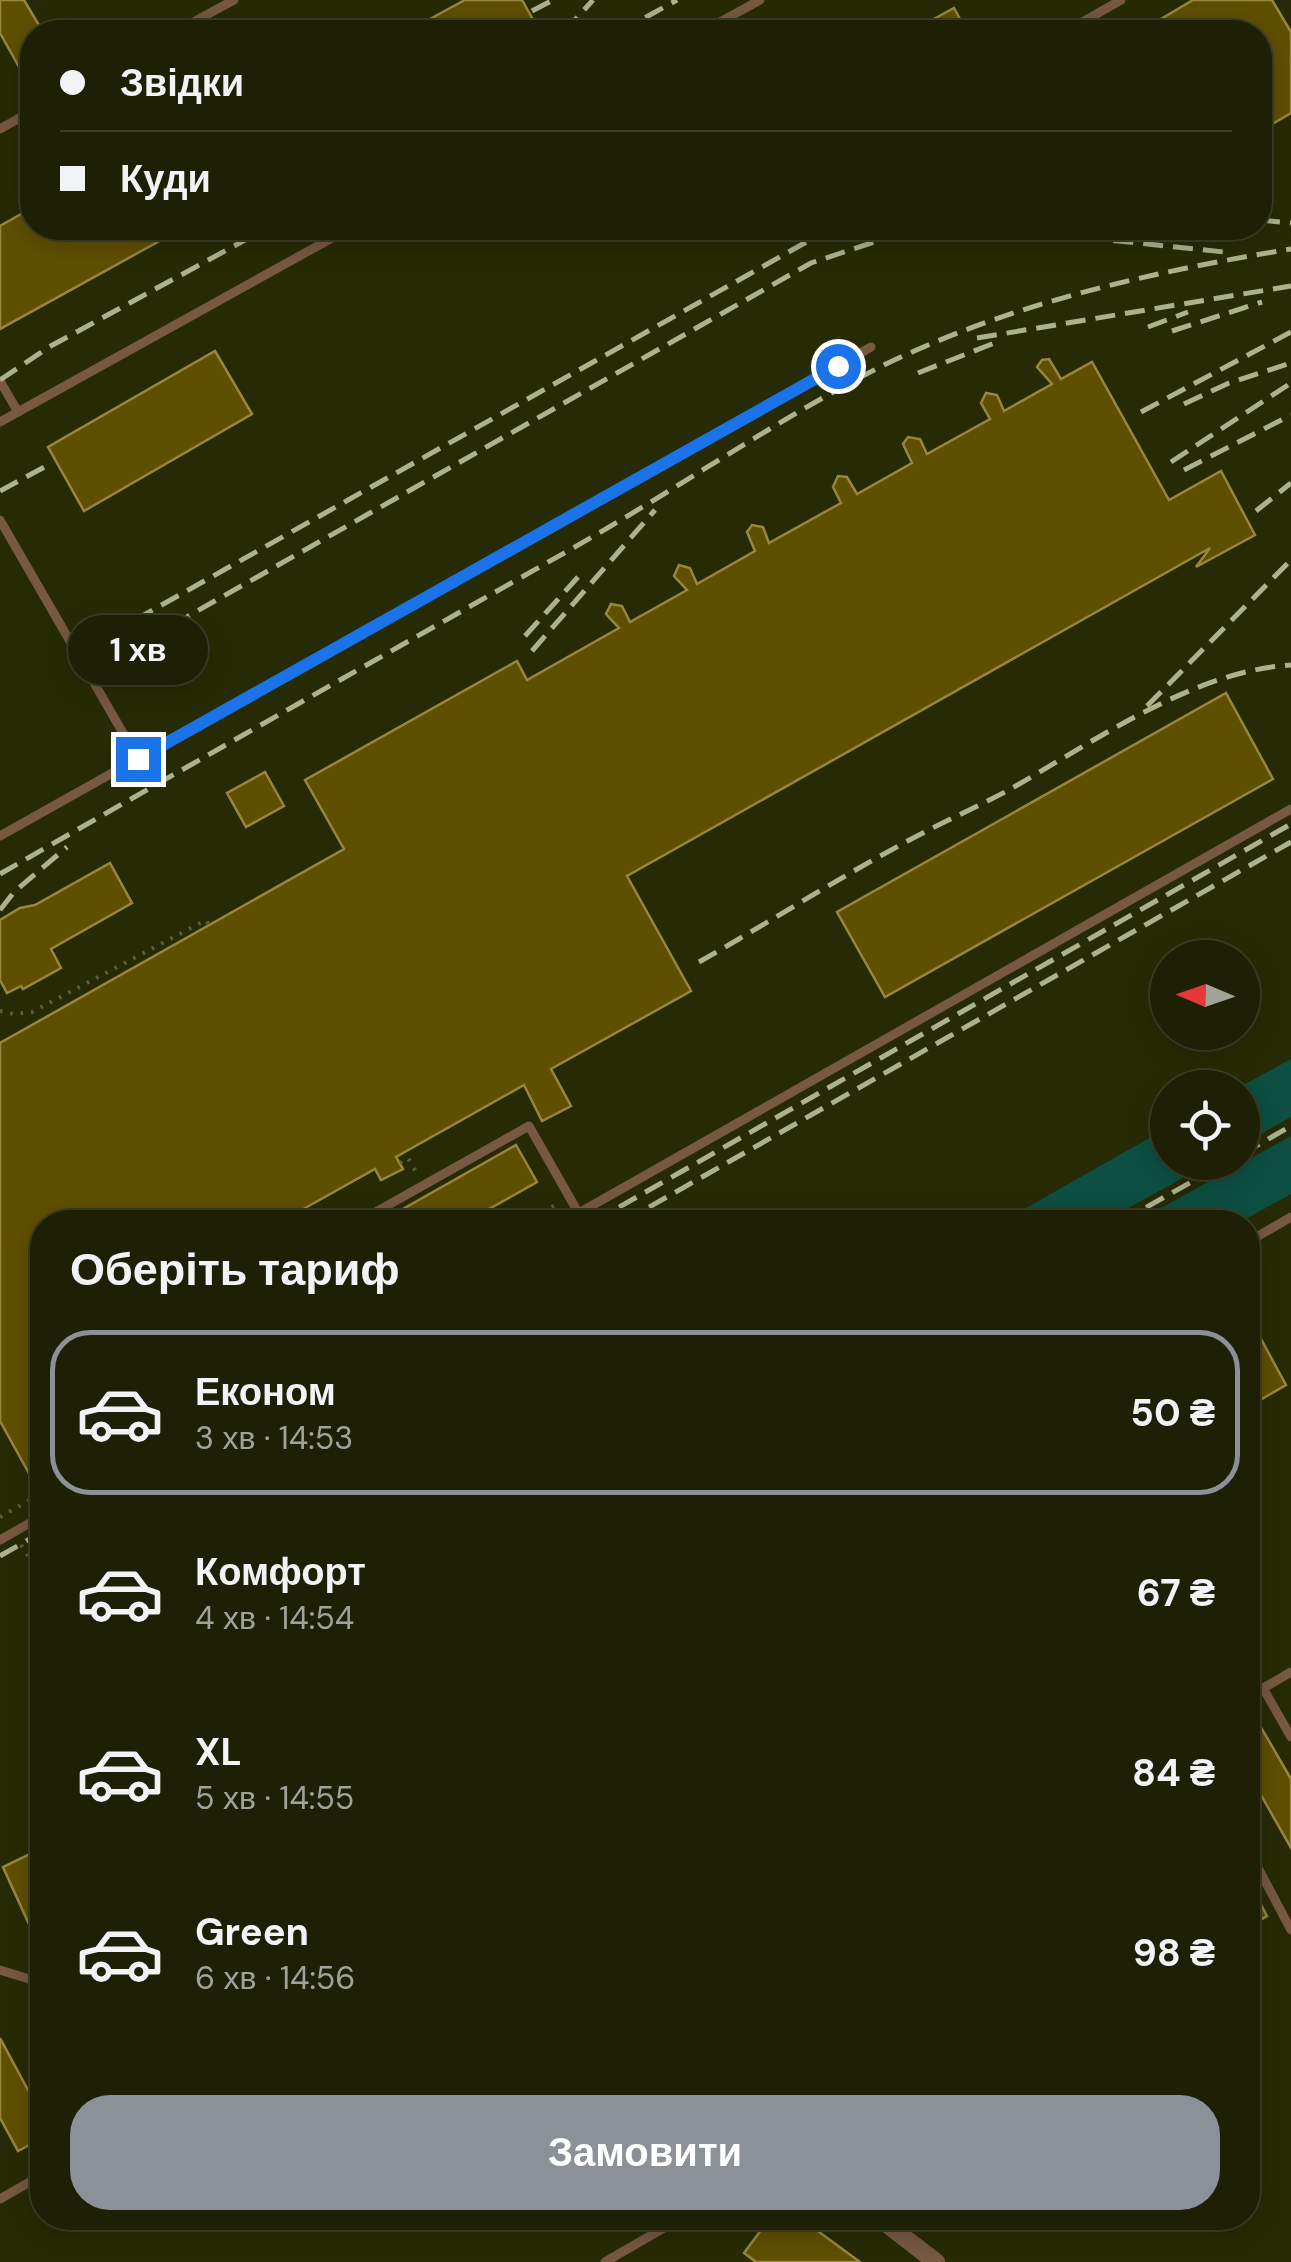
<!DOCTYPE html>
<html lang="uk">
<head>
<meta charset="utf-8">
<style>
	body { margin:0; font-family:"DM Sans",sans-serif; background:#25280e; color:#f1f3f6; height:100vh; display:flex; flex-direction:column; font-size:38px; white-space:nowrap }
	* { box-sizing:border-box; margin:0 }
	p { font-size:32px; color:#a0a39a }
	.icon { flex:none; width:55px; height:55px; fill:none; stroke:currentColor; stroke-width:2; stroke-linecap:round; stroke-linejoin:round }
	.map { position:relative; flex:1; overflow:hidden }
	.side { position:absolute; left:30px; top:1210px; width:1230px; height:1020px; display:flex; flex-direction:column; background:#1d2004; border-radius:40px; box-shadow:0 5px 25px #0003,0 0 0 2px #3b3e26 }
	.side>* { flex:none }
	.hud { position:absolute; left:20px; top:20px; width:1252px; height:220px; border-radius:40px; box-shadow:0 5px 25px #0003,0 0 0 2px #3b3e26; display:grid; align-content:center; height:220px; padding:0 40px; background:#1d2004 }
	.needle { width:65px; rotate:272deg }
	.controls { position:absolute; left:1150px; top:940px; display:grid; gap:20px }
	.controls a { display:grid; place-items:center; width:110px; height:110px; border-radius:50%; background:#1d2004; box-shadow:0 5px 25px #0003,0 0 0 2px #3b3e26; font-size:50px }
	.end { position:absolute; width:45px; height:45px; margin:-22px; border:12px solid #1a73e8; background:#fff; box-shadow:0 0 0 5px #fff }
	.from { border-radius:50% }
	.bubble { position:absolute; height:70px; border-radius:35px; background:#1d2004; box-shadow:0 5px 25px #0003,0 0 0 2px #3b3e26; font-size:32px; font-weight:700; line-height:70px; text-align:center }
	.hud b { display:flex; align-items:center; gap:35px; height:95px; font-size:38px }
	.hud b+b { border-top:2px solid #3b3e26 }
	.hud i { width:25px; height:25px; background:#f1f3f6 }
	ul { padding:0; list-style:none }
	li { display:flex; align-items:center; gap:30px; height:165px; margin:0 20px 15px; padding:0 20px; border:5px solid transparent; border-radius:40px }
	li div { flex:1 }
	li b { display:block; font-size:38px }
	li em { font-style:normal; font-weight:700 }
	li.selected { border-color:#8c9099 }
	li>.icon { width:90px; height:90px; stroke-width:1.5 }
	h2 { padding:0 40px; font-size:45px; line-height:120px }
	.action { display:flex; gap:20px; margin-top:auto; padding:20px 40px }
	.action a { flex:1; height:115px; border-radius:40px; background:#8c9099; color:#fff; font-size:40px; font-weight:700; line-height:115px; text-align:center }
	.map>svg:first-child { display:block }
</style>
</head>
<body>
<div class="map">
<svg width="1291" height="2262" viewBox="0 0 1291 2262">
	<rect width="100%" height="100%" fill="#272b05"/>
	<g fill="#0d4f42">
		<polygon points="1291,1059 1291,1117 1243,1144 1242,1088 1240,1087"/>
		<polygon points="1167,1128 1168,1162 1210,1163 1103,1222 1034,1222 1026,1208"/>
		<polygon points="1291,1136 1291,1194 1240,1222 1136,1222"/>
	</g>
	<g fill="#5f4f00" stroke="#98863f" stroke-width="2.5">
		<polygon points="0,0 24,0 43,32 32,32 32,90 0,33"/>
		<polygon points="465,0 522,0 540,32 406,32"/>
		<polygon points="1193,0 1272,0 1291,32 1291,113 1260,131 1260,32 1139,32"/>
		<polygon points="954,8 967,32 910,32"/>
		<polygon points="32,208 32,228 183,228 0,329 0,226"/>
		<polygon points="215,351 252,414 84,511 48,447"/>
		<polygon points="1049,359 1061,379 1092,362 1169,500 1221,471 1255,535 1196,567 1210,548 627,876 691,991 551,1069 571,1106 542,1121 524,1085 396,1157 403,1169 381,1180 375,1169 280,1222 42,1222 42,1497 0,1421 0,1043 344,849 305,780 517,661 527,680 619,628 606,614 611,604 622,606 630,622 687,590 674,576 679,565 690,568 697,584 755,551 747,532 752,525 763,527 769,543 841,503 833,487 838,476 847,477 857,494 912,463 903,444 908,437 920,439 927,454 990,419 981,403 986,393 997,395 1004,411 1052,384 1037,367 1042,360"/>
		<polygon points="1226,693 1273,779 885,997 837,912"/>
		<polygon points="265,772 284,806 246,827 227,793"/>
		<polygon points="110,863 132,903 51,949 61,968 23,989 21,986 7,993 0,980 0,920 20,908 35,905"/>
		<polygon points="516,1145 537,1182 466,1222 380,1222"/>
		<polygon points="1248,1315 1286,1385 1248,1407"/>
		<polygon points="1248,1705 1291,1779 1291,1848 1248,1772"/>
		<polygon points="34,1852 42,1871 42,1953 3,1867"/>
		<polygon points="1248,1881 1267,1916 1248,1927"/>
		<polygon points="0,2038 42,2116 42,2138 18,2151 0,2118"/>
		<polygon points="770,2218 800,2218 860,2262 756,2262 744,2253"/>
	</g>
	<g fill="none" stroke-linecap="round" stroke-linejoin="round">
		<g stroke="#5c613c" stroke-width="4" stroke-dasharray="2.5 8" stroke-linecap="butt">
			<polyline points="0,1011 13,1014 32,1012 206,920 209,925"/>
			<polyline points="400,1163 408,1158 419,1177"/>
			<polyline points="524,1222 561,1202"/>
			<polyline points="0,1517 42,1493"/>
			<polyline points="21,1545 42,1578"/>
			<polyline points="851,2218 863,2227"/>
		</g>
		<g stroke="#765843" stroke-width="9">
			<polyline points="175,32 234,0"/>
			<polyline points="702,32 760,0"/>
			<polyline points="1065,32 1121,0"/>
			<polyline points="0,129 32,111"/>
			<polyline points="0,381 18,412"/>
			<polyline points="0,422 350,228"/>
			<polyline points="0,520 138,759"/>
			<polyline points="0,836 871,347"/>
			<polyline points="358,1222 529,1126 579,1214"/>
			<polyline points="563,1222 1291,809"/>
			<polyline points="1248,1242 1291,1217"/>
			<polyline points="0,1540 42,1516"/>
			<polyline points="1263,1688 1291,1737"/>
			<polyline points="1248,1697 1291,1672"/>
			<polyline points="1248,1849 1291,1930"/>
			<polyline points="0,1970 42,1983"/>
			<polyline points="0,2199 42,2175"/>
			<polyline points="605,2262 681,2218"/>
		</g>
		<polyline stroke="#765843" stroke-width="18" points="879,2218 936,2262"/>
		<g stroke="#acb28e" stroke-width="5" stroke-dasharray="20 10" stroke-linecap="butt">
			<polyline points="532,11 553,0"/>
			<polyline points="564,32 593,0"/>
			<polyline points="619,32 677,0"/>
			<polyline points="1260,220 1291,223"/>
			<polyline points="994,228 1224,252"/>
			<polyline points="1148,327 1188,312"/>
			<polyline points="1172,331 1262,302"/>
			<polyline points="977,338 1291,286"/>
			<polyline points="918,373 997,342"/>
			<polyline points="0,380 49,347 267,228"/>
			<polyline points="1184,404 1229,383 1291,363"/>
			<polyline points="1141,412 1291,332"/>
			<polyline points="1171,462 1291,383"/>
			<polyline points="1184,470 1291,415"/>
			<polyline points="0,491 48,465"/>
			<polyline points="1256,511 1291,483"/>
			<polyline points="135,620 817,236 845,228"/>
			<polyline points="525,636 578,577"/>
			<polyline points="146,640 811,263 916,228"/>
			<polyline points="532,651 655,510"/>
			<polyline points="1147,706 1291,560"/>
			<path d="M 0,874 C 188,766 377,659 566,552 C 671,493 771,423 878,368 C 1007,304 1150,272 1291,249"/>
			<polyline points="0,910 14,892 67,847"/>
			<path d="M 699,962 C 768,923 835,880 904,843 C 938,824 973,809 1007,791 C 1092,743 1192,671 1291,665"/>
			<polyline points="1242,1154 1291,1126"/>
			<polyline points="593,1222 1291,824"/>
			<polyline points="623,1222 1291,842"/>
			<polyline points="1120,1222 1227,1162"/>
			<polyline points="0,1556 42,1532"/>
		</g>
	</g>
	<g fill="none" stroke-linecap="round" stroke-linejoin="round">
		<polyline stroke="#1a73e8" stroke-width="12" points="138,759 838,366"/>
	</g>
</svg>
<div class="controls">
<a><svg class="needle" viewBox="-14 -14 28 28"><path d="M0-13l5 13h-10z" fill="#e53935"/><path d="M0 13l5-13h-10z" fill="#a0a39a"/></svg></a>
<a><svg class="icon" aria-label="locate" viewBox="0 0 24 24"><circle cx="12" cy="12" r="6"/><path d="M12 2v4M12 18v4M2 12h4M18 12h4"/></svg></a>
</div>
<i class="end from" style="left:838px;top:366px"></i>
<i class="end" style="left:138px;top:759px"></i>
<div class="bubble" style="left:68px;top:615px;width:140px">1 хв</div>
<div class="hud">
<b><i class="from"></i>Звідки</b>
<b><i></i>Куди</b>
</div>
<section class="side">
<h2>Оберіть тариф</h2>
<ul>
<li class="selected"><svg class="icon" aria-label="car" viewBox="0 0 24 24"><path d="M5 17H2v-5l4-1 3-4h7l3 4 3 1v5h-3M9 17h6M6 11h13"/><circle cx="7" cy="17" r="2"/><circle cx="17" cy="17" r="2"/></svg><div><b>Економ</b><p>3 хв · 14:53</p></div><em>50 ₴</em></li>
<li><svg class="icon" aria-label="car" viewBox="0 0 24 24"><path d="M5 17H2v-5l4-1 3-4h7l3 4 3 1v5h-3M9 17h6M6 11h13"/><circle cx="7" cy="17" r="2"/><circle cx="17" cy="17" r="2"/></svg><div><b>Комфорт</b><p>4 хв · 14:54</p></div><em>67 ₴</em></li>
<li><svg class="icon" aria-label="car" viewBox="0 0 24 24"><path d="M5 17H2v-5l4-1 3-4h7l3 4 3 1v5h-3M9 17h6M6 11h13"/><circle cx="7" cy="17" r="2"/><circle cx="17" cy="17" r="2"/></svg><div><b>XL</b><p>5 хв · 14:55</p></div><em>84 ₴</em></li>
<li><svg class="icon" aria-label="car" viewBox="0 0 24 24"><path d="M5 17H2v-5l4-1 3-4h7l3 4 3 1v5h-3M9 17h6M6 11h13"/><circle cx="7" cy="17" r="2"/><circle cx="17" cy="17" r="2"/></svg><div><b>Green</b><p>6 хв · 14:56</p></div><em>98 ₴</em></li>
</ul>
<div class="action"><a>Замовити</a></div>
</section>
</div>
</body>
</html>
